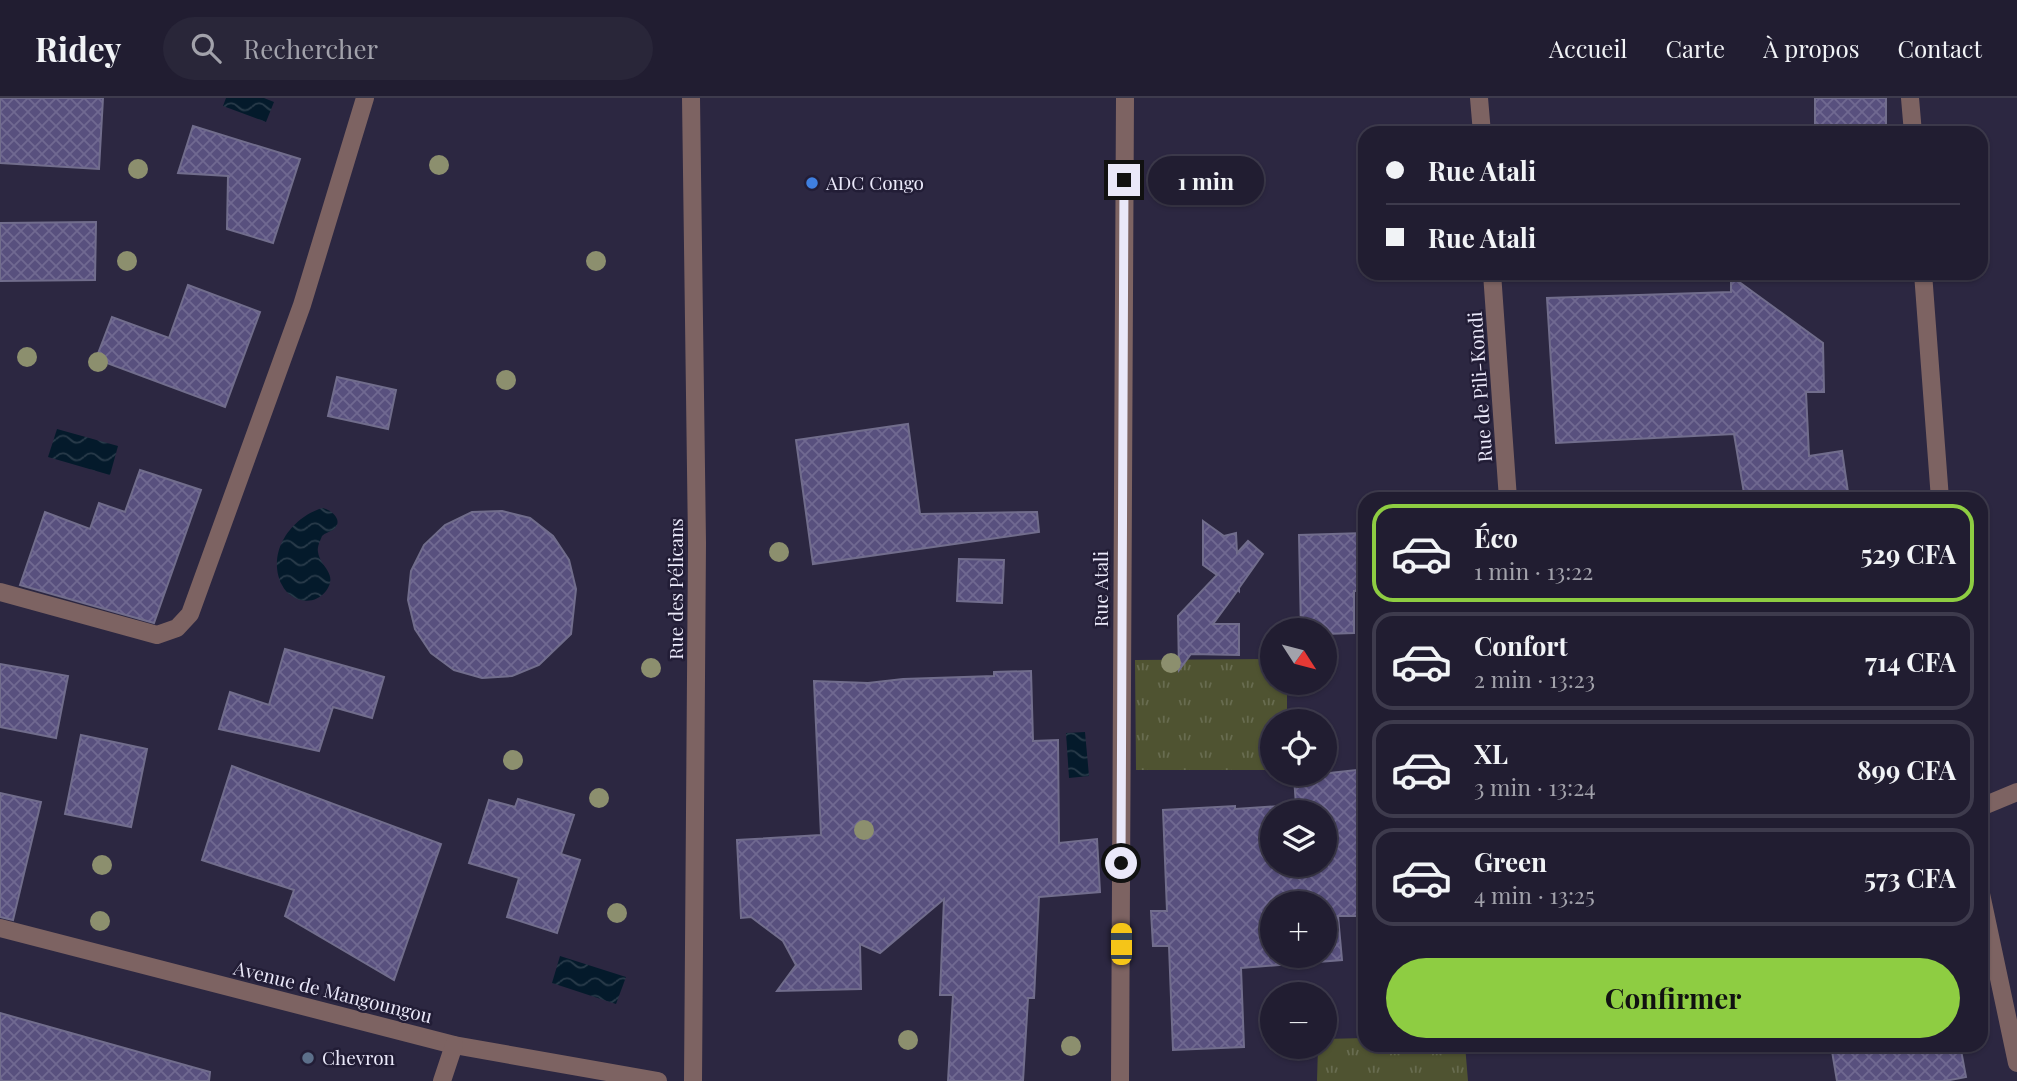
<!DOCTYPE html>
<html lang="fr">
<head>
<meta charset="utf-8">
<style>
	body { margin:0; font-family:"Playfair Display",serif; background:#292639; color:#f1f3f6; height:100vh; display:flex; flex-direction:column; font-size:26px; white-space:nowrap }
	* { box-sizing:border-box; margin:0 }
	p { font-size:23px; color:#a2a2ab }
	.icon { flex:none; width:38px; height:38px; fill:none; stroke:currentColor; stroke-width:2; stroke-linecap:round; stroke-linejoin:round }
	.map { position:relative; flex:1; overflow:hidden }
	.drawer { position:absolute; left:1358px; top:394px; width:630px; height:560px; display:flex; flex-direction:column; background:#211d31; border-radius:21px; box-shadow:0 2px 5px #0004,0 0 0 2px #3e3b4d }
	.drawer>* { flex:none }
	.hud { position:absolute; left:1358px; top:28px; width:630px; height:154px; border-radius:21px; box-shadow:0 2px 5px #0004,0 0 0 2px #3e3b4d; display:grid; align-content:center; height:154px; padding:0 28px; background:#211d31 }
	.needle { width:46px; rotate:126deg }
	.controls { position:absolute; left:1260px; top:520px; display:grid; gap:14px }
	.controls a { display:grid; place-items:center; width:77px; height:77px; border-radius:50%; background:#211d31; box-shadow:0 2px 5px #0004,0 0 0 2px #3e3b4d; font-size:35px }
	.end { position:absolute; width:32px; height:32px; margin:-16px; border:9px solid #eae8f9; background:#111; box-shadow:0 0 0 4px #111 }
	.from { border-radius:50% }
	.bubble { position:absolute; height:49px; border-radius:24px; background:#211d31; box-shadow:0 2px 5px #0004,0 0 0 2px #3e3b4d; font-size:23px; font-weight:700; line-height:49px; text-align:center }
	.car { position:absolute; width:21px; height:42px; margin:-21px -10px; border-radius:9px; box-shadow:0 0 5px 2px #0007; background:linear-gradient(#f5c518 24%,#345 0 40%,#f5c518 0 76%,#345 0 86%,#f5c518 0) }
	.hud b { display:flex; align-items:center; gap:24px; height:66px; font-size:26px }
	.hud b+b { border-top:2px solid #3e3b4d }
	.hud i { width:18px; height:18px; background:#f1f3f6 }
	ul { padding:12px 0 0; list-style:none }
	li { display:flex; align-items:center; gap:21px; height:98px; margin:0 14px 10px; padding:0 14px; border:4px solid #3e3b4d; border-radius:21px }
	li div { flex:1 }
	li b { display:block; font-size:26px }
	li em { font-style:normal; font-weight:700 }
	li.selected { border-color:#8ecd42 }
	li>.icon { width:63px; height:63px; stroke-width:1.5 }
	.button { display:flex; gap:14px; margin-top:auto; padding:14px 28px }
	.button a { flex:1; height:80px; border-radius:42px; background:#8ecd42; color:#111; font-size:28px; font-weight:700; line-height:80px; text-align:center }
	header { display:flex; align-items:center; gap:42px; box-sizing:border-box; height:98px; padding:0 35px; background:#211d31; border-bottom:2px solid #3e3b4d }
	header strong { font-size:33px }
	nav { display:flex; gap:38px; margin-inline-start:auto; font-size:24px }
	.search { width:490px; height:63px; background:#292639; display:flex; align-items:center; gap:18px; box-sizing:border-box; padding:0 24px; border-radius:38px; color:#a2a2ab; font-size:26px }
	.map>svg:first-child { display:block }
</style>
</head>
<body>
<header>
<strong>Ridey</strong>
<div class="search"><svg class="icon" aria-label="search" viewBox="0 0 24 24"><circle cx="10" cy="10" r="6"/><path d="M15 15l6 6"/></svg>Rechercher</div>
<nav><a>Accueil</a><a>Carte</a><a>À propos</a><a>Contact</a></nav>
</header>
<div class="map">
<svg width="2017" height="983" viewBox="0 0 2017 983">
	<defs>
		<pattern id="grass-tufts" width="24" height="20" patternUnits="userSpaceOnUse" patternTransform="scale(1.75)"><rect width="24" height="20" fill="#4f5331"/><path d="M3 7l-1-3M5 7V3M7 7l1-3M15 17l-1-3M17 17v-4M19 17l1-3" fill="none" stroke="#686c50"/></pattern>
		<pattern id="water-waves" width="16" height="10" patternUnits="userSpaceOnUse" patternTransform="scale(1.75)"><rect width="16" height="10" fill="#041a2b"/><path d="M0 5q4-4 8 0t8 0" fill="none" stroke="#293b4a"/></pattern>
		<pattern id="building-cross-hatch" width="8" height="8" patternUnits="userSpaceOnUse" patternTransform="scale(1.75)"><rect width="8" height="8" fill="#58507e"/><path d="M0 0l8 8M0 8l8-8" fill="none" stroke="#706991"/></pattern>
	</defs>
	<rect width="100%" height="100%" fill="#2c2741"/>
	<g fill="url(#grass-tufts)">
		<polygon points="1272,561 1272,584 1287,585 1287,623 1272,623 1272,672 1136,672 1135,562"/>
		<polygon points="1365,940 1365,947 1465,947 1468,983 1317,983 1318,949 1325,948 1325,941"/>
	</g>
	<g fill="url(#water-waves)">
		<polygon points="226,0 264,0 274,4 266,24 223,8"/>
		<polygon points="57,331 118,348 110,377 48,359"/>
		<path d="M 322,410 C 331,411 345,423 333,432 C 329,434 325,435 322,438 C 320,443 317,449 318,454 C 320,469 339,476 326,493 C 314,509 290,504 282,487 C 266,454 291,420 322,410 Z"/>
		<polygon points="1085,634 1089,678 1069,680 1066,635"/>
		<polygon points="560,858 626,879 616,906 552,885"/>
	</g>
	<g fill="url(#building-cross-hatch)" stroke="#716d8c" stroke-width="2" fill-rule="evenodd">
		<polygon points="0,0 103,0 99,71 0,65"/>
		<rect x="1815" y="0" width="71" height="35"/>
		<polygon points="193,28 300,61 273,145 227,131 228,78 178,75"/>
		<polygon points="96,124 95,182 0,183 0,125"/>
		<polygon points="1731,178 1823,245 1824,294 1806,294 1809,358 1842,353 1849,401 1745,401 1734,336 1556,345 1547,200 1731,194"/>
		<polygon points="188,187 260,214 225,309 96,261 112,219 169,240"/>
		<polygon points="337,279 396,292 388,331 328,318"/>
		<polygon points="908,326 920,416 1037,414 1039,434 813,466 796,342"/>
		<polygon points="140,372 201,392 154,525 20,487 45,414 90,431 99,405 125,414"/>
		<polygon points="502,413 530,420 553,438 569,462 576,491 571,536 539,567 512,578 482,580 454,572 431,555 415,531 408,502 411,473 424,447 445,427 472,414"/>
		<polygon points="1203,423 1224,438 1236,435 1237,455 1248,443 1263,456 1239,490 1239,493 1238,492 1213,526 1239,526 1239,557 1191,556 1179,572 1178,518 1217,477 1203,467"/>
		<polygon points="1365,435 1365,493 1354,493 1354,535 1325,536 1325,532 1301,532 1299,437"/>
		<polygon points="959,461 1004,462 1002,505 957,503"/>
		<polygon points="285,551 384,579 372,620 333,609 319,653 219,631 230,594 269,607"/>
		<polygon points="0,566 68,578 56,640 0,629"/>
		<polygon points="1031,573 1033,643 1058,642 1059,745 1097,741 1100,794 1039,799 1034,900 1028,900 1023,983 948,983 953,897 940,897 944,801 880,855 860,846 861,891 777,893 796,867 783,843 751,819 741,820 737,742 821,737 814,583 868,585 903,581 994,578 994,574"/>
		<polygon points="81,637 147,651 131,729 65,716"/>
		<polygon points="232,668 441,746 394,882 285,818 294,792 202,762"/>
		<path d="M 1365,671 L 1365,818 L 1338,818 L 1342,862 L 1241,870 L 1244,949 L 1173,952 L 1169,848 L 1153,848 L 1151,813 L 1167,813 L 1163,712 L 1235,708 L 1235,711 L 1296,707 L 1294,679 ZM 1272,714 L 1325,714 L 1325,766 L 1272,766 ZM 1272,805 L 1325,805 L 1325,858 L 1272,858 Z"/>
		<polygon points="0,695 41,704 13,822 0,819"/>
		<polygon points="518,701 574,717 561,756 580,762 557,835 507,819 519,780 469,765 489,702 515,709"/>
		<polygon points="0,915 210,974 209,983 0,983"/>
		<polygon points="1831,947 1960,947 1966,979 1945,983 1837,983"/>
	</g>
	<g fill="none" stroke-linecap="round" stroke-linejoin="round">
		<polyline stroke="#7d6362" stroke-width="18" points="0,494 157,537 177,530 190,516 302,207 365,0"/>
		<g stroke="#7d6362" stroke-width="18">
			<polyline points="691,0 697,445 693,983"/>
			<polyline points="1479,0 1482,35"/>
			<polyline points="1910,0 1913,35"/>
			<polyline points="1492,175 1508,401"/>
			<polyline points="1923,175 1940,401"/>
			<polyline points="1981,709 2017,694"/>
			<polyline points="1981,796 2017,965"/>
			<polyline points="0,830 454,947 658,983"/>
			<polyline points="442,983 454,947"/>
			<polyline points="1120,983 1125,0"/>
		</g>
	</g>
	<g fill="#8c8f6e">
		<circle cx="439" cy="67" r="10"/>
		<circle cx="138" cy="71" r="10"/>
		<circle cx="127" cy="163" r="10"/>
		<circle cx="596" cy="163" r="10"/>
		<circle cx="27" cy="259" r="10"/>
		<circle cx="98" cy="264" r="10"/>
		<circle cx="506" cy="282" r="10"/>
		<circle cx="779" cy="454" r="10"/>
		<circle cx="1171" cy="565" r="10"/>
		<circle cx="651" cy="570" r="10"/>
		<circle cx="513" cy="662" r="10"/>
		<circle cx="599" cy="700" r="10"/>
		<circle cx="864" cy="732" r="10"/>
		<circle cx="102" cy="767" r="10"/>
		<circle cx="617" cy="815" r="10"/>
		<circle cx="100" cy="823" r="10"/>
		<circle cx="908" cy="942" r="10"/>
		<circle cx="1071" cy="948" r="10"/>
	</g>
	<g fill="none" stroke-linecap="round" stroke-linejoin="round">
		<polyline stroke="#eae8f9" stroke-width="9" points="1121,765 1124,82"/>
	</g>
	<circle fill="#3f7fe0" stroke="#221d36" stroke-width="2.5" cx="812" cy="85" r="7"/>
	<circle fill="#5c6f8a" stroke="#221d36" stroke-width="2.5" cx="308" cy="960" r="7"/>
	<g text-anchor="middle" stroke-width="5" stroke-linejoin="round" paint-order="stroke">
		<g font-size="19" fill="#eae8f9" stroke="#221d36" text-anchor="start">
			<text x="826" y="92">ADC Congo</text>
			<text x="322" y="967">Chevron</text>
		</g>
		<g font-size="19" fill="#eae8f9" stroke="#221d36">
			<text transform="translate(1480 289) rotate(-94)" y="7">Rue de Pili-Kondi</text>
			<text transform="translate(676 491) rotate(-90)" y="7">Rue des Pélicans</text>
			<text transform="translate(1101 491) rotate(-90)" y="7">Rue Atali</text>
			<text transform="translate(333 894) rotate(14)" y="7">Avenue de Mangoungou</text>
		</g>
	</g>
</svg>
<div class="controls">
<a><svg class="needle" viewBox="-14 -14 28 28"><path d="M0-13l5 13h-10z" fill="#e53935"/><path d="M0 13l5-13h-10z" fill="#a2a2ab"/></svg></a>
<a><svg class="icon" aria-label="locate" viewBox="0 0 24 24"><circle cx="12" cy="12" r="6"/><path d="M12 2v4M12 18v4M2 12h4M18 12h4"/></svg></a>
<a><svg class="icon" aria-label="layers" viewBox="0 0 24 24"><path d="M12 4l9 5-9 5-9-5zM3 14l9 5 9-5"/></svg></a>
<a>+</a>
<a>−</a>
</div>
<i class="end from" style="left:1121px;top:765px"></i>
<i class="end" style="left:1124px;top:82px"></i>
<div class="bubble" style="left:1148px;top:58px;width:116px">1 min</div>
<i class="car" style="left:1121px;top:846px;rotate:0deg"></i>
<div class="hud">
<b><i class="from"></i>Rue Atali</b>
<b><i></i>Rue Atali</b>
</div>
<section class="drawer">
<ul>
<li class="selected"><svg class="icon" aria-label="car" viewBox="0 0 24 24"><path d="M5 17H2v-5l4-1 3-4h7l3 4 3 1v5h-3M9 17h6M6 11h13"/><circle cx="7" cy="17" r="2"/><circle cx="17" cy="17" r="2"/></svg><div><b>Éco</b><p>1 min · 13:22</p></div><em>529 CFA</em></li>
<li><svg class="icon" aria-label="car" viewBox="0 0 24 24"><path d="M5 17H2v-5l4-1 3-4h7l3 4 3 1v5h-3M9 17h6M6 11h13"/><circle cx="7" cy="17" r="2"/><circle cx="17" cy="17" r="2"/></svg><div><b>Confort</b><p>2 min · 13:23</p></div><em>714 CFA</em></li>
<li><svg class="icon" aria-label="car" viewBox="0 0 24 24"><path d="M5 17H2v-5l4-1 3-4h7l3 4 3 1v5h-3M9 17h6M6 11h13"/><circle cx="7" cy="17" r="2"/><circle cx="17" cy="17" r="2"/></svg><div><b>XL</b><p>3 min · 13:24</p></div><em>899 CFA</em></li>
<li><svg class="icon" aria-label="car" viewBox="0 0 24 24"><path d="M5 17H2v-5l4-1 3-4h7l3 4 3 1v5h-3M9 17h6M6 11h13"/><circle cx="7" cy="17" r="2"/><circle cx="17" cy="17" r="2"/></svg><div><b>Green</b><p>4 min · 13:25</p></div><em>573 CFA</em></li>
</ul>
<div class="button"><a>Confirmer</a></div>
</section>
</div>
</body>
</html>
